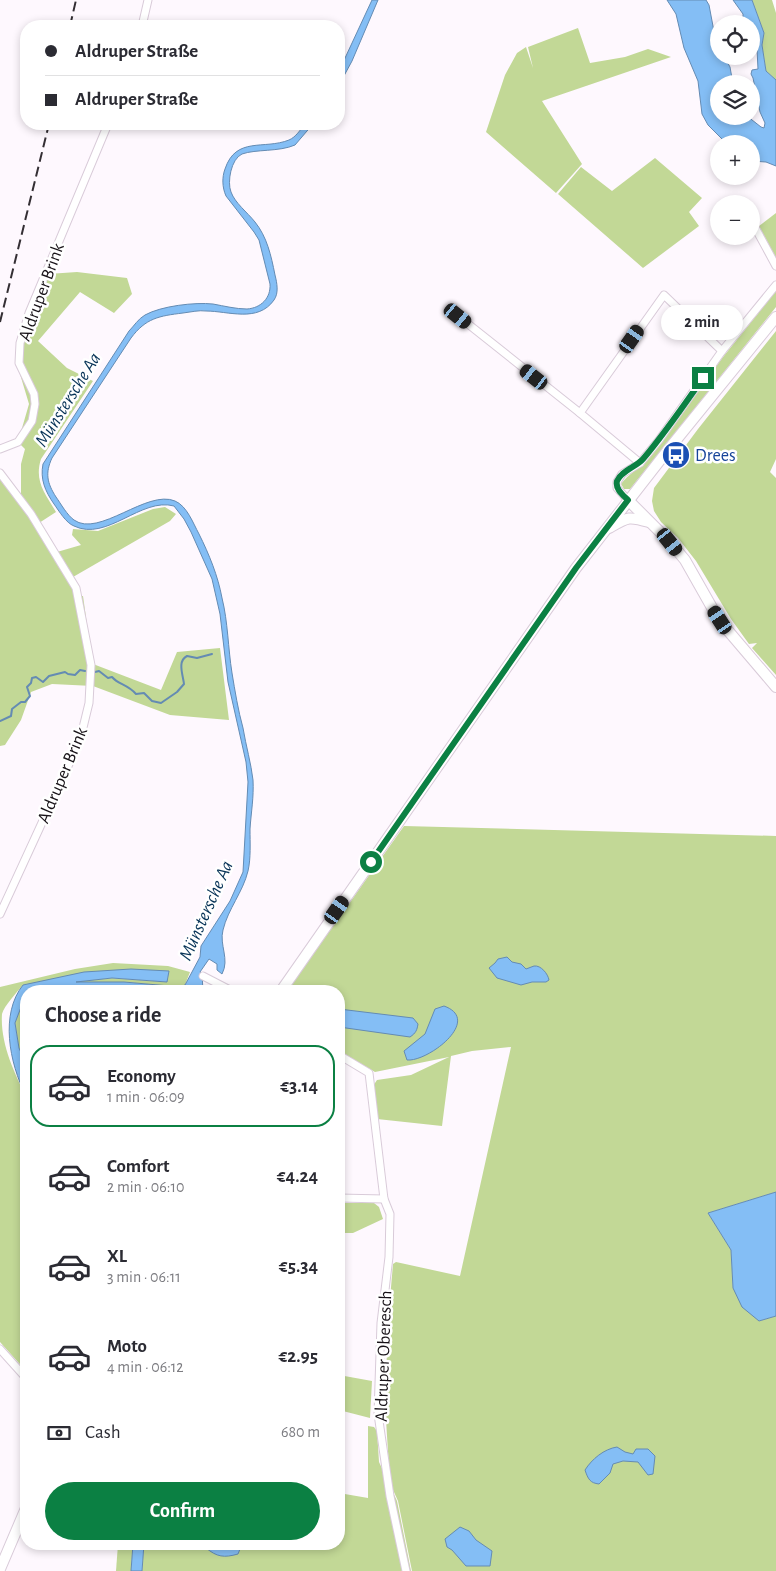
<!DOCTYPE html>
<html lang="en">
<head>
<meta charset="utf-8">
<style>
	body { margin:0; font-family:"Alegreya Sans",sans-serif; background:#f7f7f7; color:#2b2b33; height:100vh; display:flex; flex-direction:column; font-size:19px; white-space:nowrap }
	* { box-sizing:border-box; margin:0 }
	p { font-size:16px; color:#7c7c81 }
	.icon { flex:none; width:28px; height:28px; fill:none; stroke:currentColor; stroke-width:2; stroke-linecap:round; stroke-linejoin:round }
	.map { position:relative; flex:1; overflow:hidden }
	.drawer { position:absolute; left:20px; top:985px; width:325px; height:565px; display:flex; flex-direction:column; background:#fff; border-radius:20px; box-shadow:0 2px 8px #0003 }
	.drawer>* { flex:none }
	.hud { position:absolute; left:20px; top:20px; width:325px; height:110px; border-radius:20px; box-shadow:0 2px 8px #0003; display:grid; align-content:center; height:110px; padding:0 25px; background:#fff }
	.fabs { position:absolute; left:710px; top:15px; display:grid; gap:10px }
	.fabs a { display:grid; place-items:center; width:50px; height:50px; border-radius:50%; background:#fff; box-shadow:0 2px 8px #0003; font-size:25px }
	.end { position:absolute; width:22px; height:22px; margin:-11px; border:6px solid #0b8043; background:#fff; box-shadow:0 0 0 2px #fff }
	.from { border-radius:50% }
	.bubble { position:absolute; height:35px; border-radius:18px; background:#fff; box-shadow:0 2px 8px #0003; font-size:16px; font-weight:700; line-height:35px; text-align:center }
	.car { position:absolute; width:15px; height:30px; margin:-15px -8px; border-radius:6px; box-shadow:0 0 4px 1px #0007; background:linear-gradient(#222 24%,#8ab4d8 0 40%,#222 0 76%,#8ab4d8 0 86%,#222 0) }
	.hud b { display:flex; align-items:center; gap:18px; height:48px; font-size:19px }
	.hud b+b { border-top:1px solid #e1e1e2 }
	.hud i { width:12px; height:12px; background:#2b2b33 }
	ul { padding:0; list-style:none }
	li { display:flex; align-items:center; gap:15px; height:82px; margin:0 10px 8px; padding:0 15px; border:2px solid transparent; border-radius:20px }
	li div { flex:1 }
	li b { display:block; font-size:19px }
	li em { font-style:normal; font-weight:700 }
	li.current { border-color:#0b8043 }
	li>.icon { width:45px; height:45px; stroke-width:1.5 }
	h2 { padding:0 25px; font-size:22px; line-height:60px }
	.pay { display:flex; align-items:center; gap:12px; height:55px; padding:0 25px; font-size:19px }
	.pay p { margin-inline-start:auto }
	.cta { display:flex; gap:10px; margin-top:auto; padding:10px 25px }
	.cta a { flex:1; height:58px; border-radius:30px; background:#0b8043; color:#fff; font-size:20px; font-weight:700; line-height:58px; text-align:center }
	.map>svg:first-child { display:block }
</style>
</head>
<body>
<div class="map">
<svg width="776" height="1571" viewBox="0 0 776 1571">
	<rect width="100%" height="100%" fill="#fef8fe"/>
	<g fill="#c2d896">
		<polygon points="752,0 772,0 776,13 776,80 766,71 762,45 764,33"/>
		<polygon points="578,28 590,63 625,57 648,49 671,57 542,101 582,164 556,193 486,132 505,75 517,53 526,47 533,68 528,47"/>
		<polygon points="655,158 702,198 689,212 699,226 643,268 558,194 581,167 612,191"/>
		<polygon points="776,213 776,258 759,226"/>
		<path d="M 77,272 L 127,278 L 132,294 L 114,313 L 80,292 L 38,341 L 67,368 L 93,381 L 41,459 C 34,481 45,493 56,512 L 39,523 L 19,494 L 21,493 L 21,464 L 25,449 L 18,442 L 29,404 L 17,364 L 20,343 L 48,274 Z"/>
		<path d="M 776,291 L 776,307 L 630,489 L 624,489 L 621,484 C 627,475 642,466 650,457 L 723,357 Z"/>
		<polygon points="776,331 776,459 770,472 776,478 776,675 752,648 757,643 749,644 731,619 696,561 678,538 661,522 654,511 652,501 654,488 698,429"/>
		<polygon points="0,475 29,514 77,596 83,596 93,667 93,664 161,690 177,652 220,648 229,720 170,715 93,686 52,684 31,692 21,720 5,745 0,746"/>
		<polygon points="165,507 176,514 170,521 73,577 57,552 81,545 72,535 73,529 98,531 153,509"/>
		<polygon points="404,826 776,836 776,1192 708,1213 731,1250 733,1288 759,1321 776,1316 776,1571 412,1571 398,1501 390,1483 386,1420 387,1334 393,1264 396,1262 460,1276 511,1047 472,1051 451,1056 442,1126 377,1119 373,1086 377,1080 411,1075 449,1057 375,1072 339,1051 339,991 287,991"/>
		<path d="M 113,963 L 168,966 L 190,972 L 185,985 L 181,987 L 124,982 L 76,983 L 76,981 L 112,978 L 167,982 L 168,971 L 23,985 C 17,992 4,1006 2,1014 C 0,1042 14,1073 26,1096 L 26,1371 L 0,1342 L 0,987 L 75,969 Z"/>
		<polygon points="26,1000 26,1064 19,1048 15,1023 23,1002"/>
		<polygon points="339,1203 374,1203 379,1207 383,1219 353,1233 339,1233"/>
		<polygon points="339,1375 372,1381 370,1418 339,1410"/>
		<polygon points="368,1426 374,1427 377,1431 379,1462 397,1501 411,1571 142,1571 144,1544 206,1544 206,1548 238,1554 242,1544 339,1544 339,1493 368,1498"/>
		<polygon points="118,1544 133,1544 131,1571 116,1571"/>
	</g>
	<g fill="#84bef5" stroke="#648bb3">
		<polygon points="372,0 378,0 352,61 339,85 339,71"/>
		<polygon points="667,0 706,0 709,5 716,42 719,47 719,56 724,56 730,67 733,84 719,84 719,116 747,116 761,127 764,128 765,123 760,112 753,78 751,74 752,70 758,69 757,49 751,45 751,24 743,24 743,14 733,0 752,0 764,33 762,45 766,71 776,80 776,166 766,162 751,161 751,144 727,144 708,125 702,114 698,81 684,48 676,14"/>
		<path d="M 305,124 L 313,124 L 295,145 C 279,152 256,149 242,154 C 231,159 227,182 231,192 C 235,203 247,212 255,222 C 267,237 271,255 275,275 C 277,283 279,293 274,300 C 258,323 228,311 206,311 C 199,310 191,312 183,313 C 159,316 146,318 131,338 L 52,458 C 45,473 47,483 56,497 C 61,504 67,515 74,520 C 99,538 147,489 175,501 C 187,506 193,523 199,534 C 209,554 218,576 222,598 C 228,622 228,648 232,673 C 235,691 238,710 243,728 C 246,746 251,763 253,780 C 254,797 251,813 250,829 C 250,843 251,858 248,871 C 243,892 228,909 223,930 C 219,945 230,959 222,974 L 217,970 L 217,964 L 209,959 L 200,972 L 202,974 L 203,991 L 26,991 L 26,1000 L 23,1002 L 15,1023 L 19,1048 L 26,1064 L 26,1096 C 9,1062 0,1014 23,985 L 84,972 L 131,969 L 169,971 L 167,982 L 112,978 L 76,982 L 124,982 L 181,987 L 185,985 L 200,957 L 201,946 L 230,901 L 243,872 L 248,782 L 246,762 L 228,682 L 220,614 L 212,579 L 191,532 L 184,519 L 174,506 C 141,497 107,542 74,526 C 66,523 59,511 54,504 C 45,491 40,479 43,464 L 129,331 C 134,326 138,319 145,315 C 161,306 195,302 213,304 C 224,306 236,309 247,309 C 261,308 271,298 270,284 L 259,240 L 254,232 L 226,196 C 222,187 222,177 225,169 C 236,136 264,150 289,140 C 296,137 300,130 305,124 Z"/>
		<path d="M 507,957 L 512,962 L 521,964 L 526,969 C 529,968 531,967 534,966 C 541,965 548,974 549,980 L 546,982 L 532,982 L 521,985 L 497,978 L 489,968 L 495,963 L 498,959 Z"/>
		<path d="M 444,1006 C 483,1020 428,1062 407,1060 L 404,1051 L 425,1034 L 435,1009 Z"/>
		<path d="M 339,1009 L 413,1018 L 418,1024 C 417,1030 416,1033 410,1037 L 339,1027 Z"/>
		<polygon points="776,1192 776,1316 759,1321 742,1307 733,1288 731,1250 708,1213"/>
		<path d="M 617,1447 L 625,1452 L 633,1454 L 636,1449 L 648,1449 L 655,1456 L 653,1474 L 648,1475 L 638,1462 L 623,1461 L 613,1464 L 610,1473 L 599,1484 C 590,1483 588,1479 585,1470 C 592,1459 604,1449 617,1447 Z"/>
		<polygon points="460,1527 469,1531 476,1540 492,1551 490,1566 466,1566 452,1550 447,1547 445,1539"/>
		<polygon points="133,1544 144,1544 142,1571 131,1571"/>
		<path d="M 206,1544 L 242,1544 L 238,1554 C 224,1558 217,1557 206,1548 Z"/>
	</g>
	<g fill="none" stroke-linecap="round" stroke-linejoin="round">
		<g stroke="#648bb3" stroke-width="2">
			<path d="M 95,672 L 99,671 L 108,678 L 112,677 C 119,685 127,684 136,694 L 144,693 L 152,701 L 161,703 L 177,692 L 184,684 C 183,675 177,661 187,656 L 197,658 L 212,654"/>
			<polyline points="0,721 11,716 12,709 21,702 25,702 30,696 27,687 31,683 32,678 36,677 43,682 49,676 65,672 68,674 75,675 80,670 85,671"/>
		</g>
		<defs>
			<g id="street">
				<polyline points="142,26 148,0"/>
				<polyline points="751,220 776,266"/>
				<polyline points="458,316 580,413"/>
				<polyline points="0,449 18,442 32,421 35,404 34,394 19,363 20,343 29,313 108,124"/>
				<polyline points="640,463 580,413 664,295 722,351"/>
				<polyline points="0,473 31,514 76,588 91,665 89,703 80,740 0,914"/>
				<polyline points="628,500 617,488 617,482 622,474 640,463 659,440 722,351 776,285"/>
				<polyline points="203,976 232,991"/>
				<polyline points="339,1055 369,1073 384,1199 390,1214 389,1257 381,1323 378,1414 390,1496 406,1571"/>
				<polyline points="339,1198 384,1199"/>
				<polyline points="0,1349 26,1378"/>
			</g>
			<g id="secondary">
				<polyline points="628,500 670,542 685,560 719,620 776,687"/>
				<path d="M 609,528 C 628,517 628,516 649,522"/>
				<polyline points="281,991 576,568 668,450 776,317"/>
				<polyline points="0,1569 26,1508"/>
			</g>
		</defs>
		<use href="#street" stroke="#d9cbd9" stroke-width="9"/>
		<use href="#secondary" stroke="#d9cbd9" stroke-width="12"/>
		<use href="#street" stroke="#fff" stroke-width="7"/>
		<use href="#secondary" stroke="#fff" stroke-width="10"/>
		<g stroke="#342f34" stroke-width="2" stroke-dasharray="10 5" stroke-linecap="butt">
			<polyline points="70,26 76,0"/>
			<polyline points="0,322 49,124"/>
		</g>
	</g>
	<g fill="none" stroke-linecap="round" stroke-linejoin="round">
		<path stroke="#0b8043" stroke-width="6" d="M 371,862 L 576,568 L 628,500 C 623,495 615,489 617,481 C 621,471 636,467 643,459 C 665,433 684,405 703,378"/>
	</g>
	<defs>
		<symbol id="bus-disc" viewBox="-11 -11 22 22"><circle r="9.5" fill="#1a4fb4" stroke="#fff"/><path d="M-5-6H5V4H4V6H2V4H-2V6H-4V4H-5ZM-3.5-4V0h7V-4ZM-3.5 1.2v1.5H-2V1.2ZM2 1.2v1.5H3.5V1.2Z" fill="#fff"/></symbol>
	</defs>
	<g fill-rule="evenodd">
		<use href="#bus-disc" x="660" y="439" width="32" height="32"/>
	</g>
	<g text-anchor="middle" stroke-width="5" stroke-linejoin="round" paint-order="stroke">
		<g font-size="18" fill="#181318" stroke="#fff">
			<text transform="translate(41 292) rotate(-70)" y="6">Aldruper Brink</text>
			<text transform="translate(62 775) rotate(-67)" y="6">Aldruper Brink</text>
			<text transform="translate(383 1356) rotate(-88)" y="6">Aldruper Oberesch</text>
		</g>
		<g font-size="18" fill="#164399" stroke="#fff" text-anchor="start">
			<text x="695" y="461">Drees</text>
		</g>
		<g font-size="19" font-style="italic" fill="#073357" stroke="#fff">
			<text transform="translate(67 399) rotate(-58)" y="7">Münstersche Aa</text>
			<text transform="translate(205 910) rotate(-66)" y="7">Münstersche Aa</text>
		</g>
	</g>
</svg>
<div class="fabs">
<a><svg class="icon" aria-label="locate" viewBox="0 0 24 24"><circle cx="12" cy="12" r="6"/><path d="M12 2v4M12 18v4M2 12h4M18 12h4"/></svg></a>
<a><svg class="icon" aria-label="layers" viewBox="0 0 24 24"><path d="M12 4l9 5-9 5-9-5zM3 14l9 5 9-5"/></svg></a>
<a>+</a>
<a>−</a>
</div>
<i class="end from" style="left:371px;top:862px"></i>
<i class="end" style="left:703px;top:378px"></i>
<div class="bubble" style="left:661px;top:305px;width:82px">2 min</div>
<i class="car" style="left:458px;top:316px;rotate:129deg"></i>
<i class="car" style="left:632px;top:339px;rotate:35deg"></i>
<i class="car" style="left:534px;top:377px;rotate:308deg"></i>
<i class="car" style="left:670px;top:542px;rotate:141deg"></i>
<i class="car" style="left:720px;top:620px;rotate:327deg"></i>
<i class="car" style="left:337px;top:910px;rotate:35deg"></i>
<div class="hud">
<b><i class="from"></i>Aldruper Straße</b>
<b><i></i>Aldruper Straße</b>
</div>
<section class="drawer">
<h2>Choose a ride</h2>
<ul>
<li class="current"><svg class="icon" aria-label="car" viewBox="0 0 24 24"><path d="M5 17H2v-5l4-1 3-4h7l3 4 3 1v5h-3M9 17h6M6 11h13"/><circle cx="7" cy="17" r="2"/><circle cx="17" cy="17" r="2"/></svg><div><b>Economy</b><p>1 min · 06:09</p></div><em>€3.14</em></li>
<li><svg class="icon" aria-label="car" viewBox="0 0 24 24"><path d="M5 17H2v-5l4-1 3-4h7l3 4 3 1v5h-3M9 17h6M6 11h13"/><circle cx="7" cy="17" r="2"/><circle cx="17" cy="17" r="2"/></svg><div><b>Comfort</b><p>2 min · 06:10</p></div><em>€4.24</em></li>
<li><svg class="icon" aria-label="car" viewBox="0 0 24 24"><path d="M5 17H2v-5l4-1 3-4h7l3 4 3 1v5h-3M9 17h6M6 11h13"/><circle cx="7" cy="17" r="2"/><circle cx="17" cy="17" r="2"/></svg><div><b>XL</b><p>3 min · 06:11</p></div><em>€5.34</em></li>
<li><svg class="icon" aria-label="car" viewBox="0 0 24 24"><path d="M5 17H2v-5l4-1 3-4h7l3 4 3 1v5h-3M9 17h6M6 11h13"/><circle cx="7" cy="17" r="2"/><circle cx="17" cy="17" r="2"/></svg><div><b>Moto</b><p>4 min · 06:12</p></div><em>€2.95</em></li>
</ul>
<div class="pay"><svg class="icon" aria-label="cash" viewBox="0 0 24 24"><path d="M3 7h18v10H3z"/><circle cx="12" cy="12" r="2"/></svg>Cash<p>680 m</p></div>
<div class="cta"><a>Confirm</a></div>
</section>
</div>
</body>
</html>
